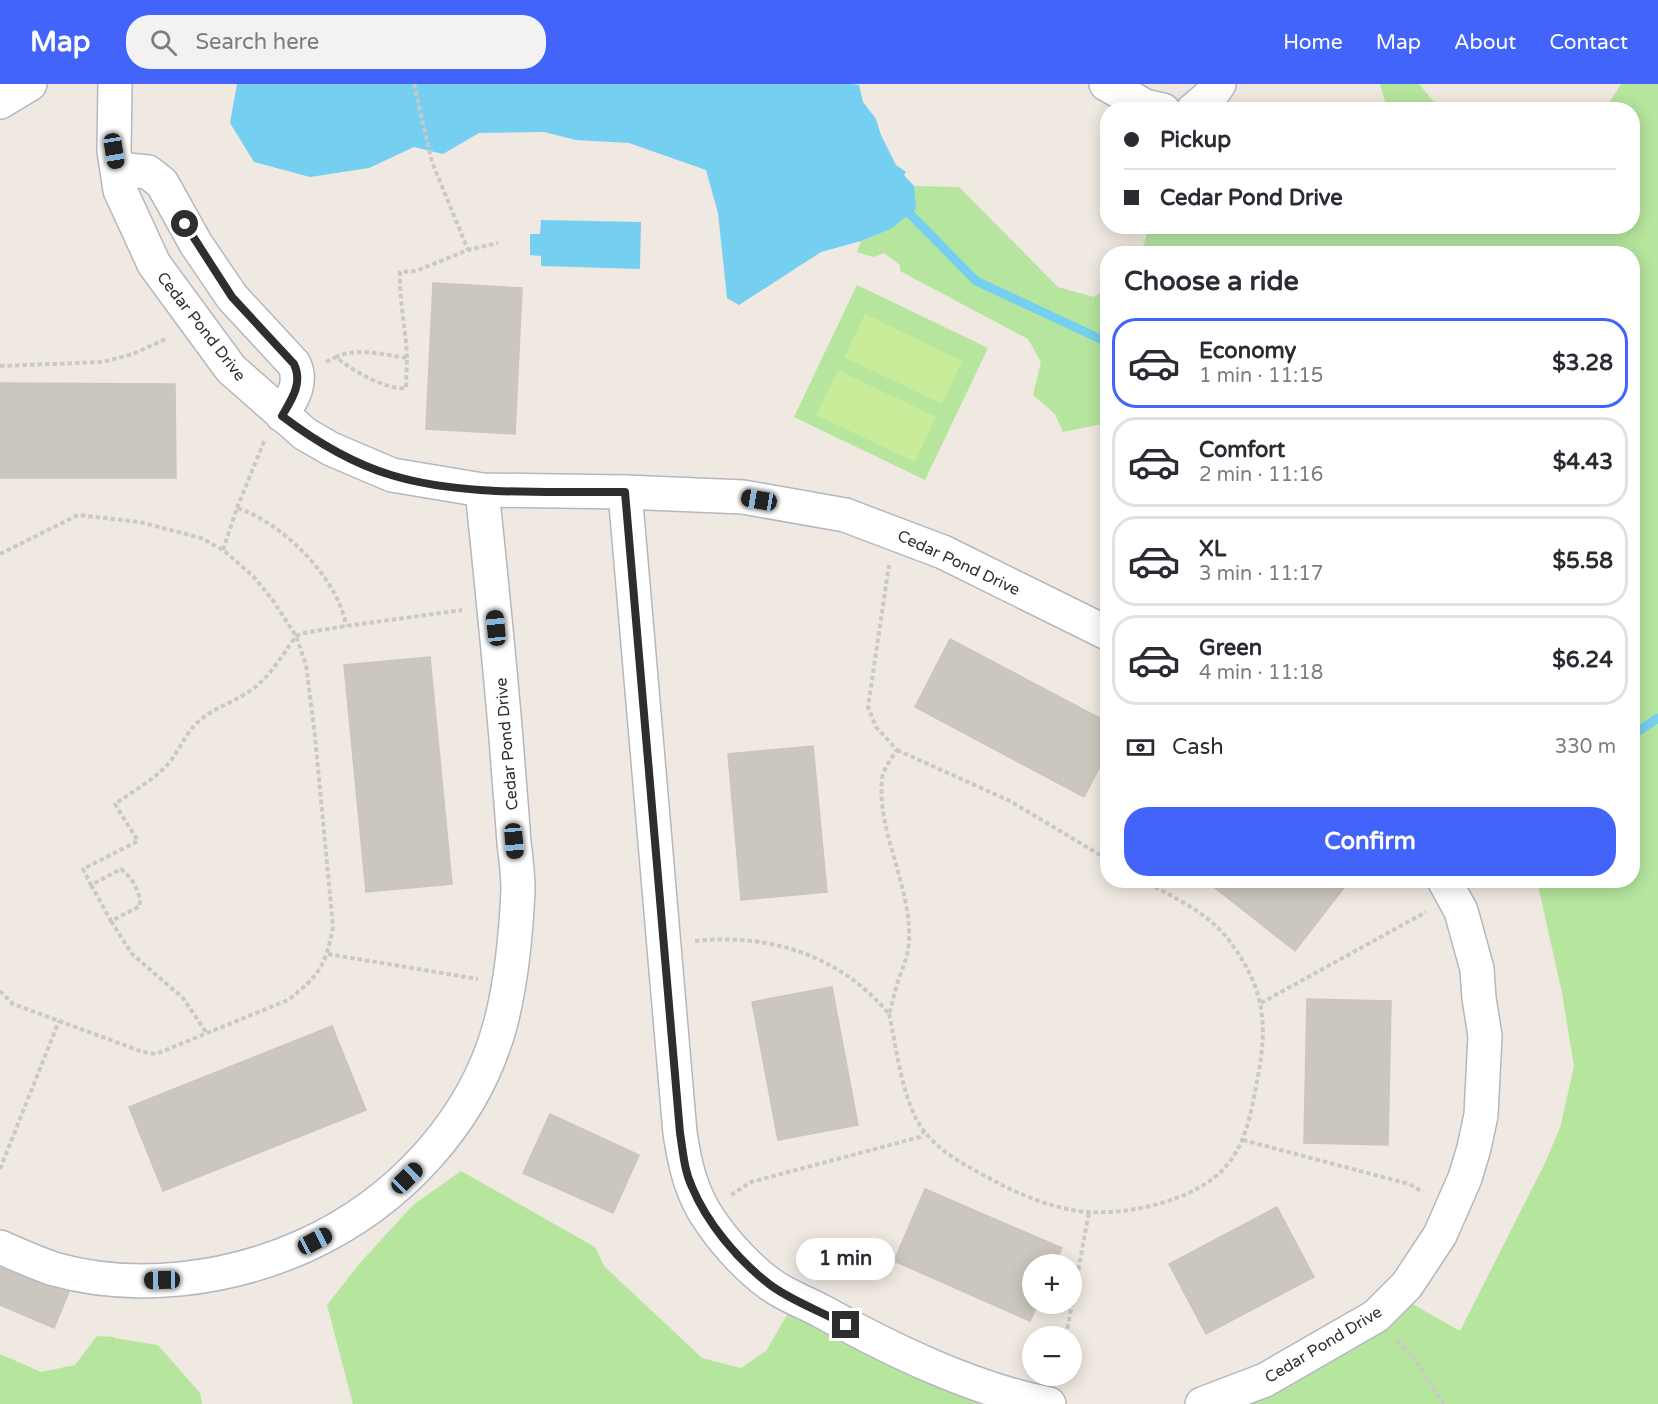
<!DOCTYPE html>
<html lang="en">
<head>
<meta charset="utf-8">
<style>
	body { margin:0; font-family:"Varela Round",sans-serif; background:#f2f2f3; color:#2b2b33; height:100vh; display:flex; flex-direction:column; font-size:22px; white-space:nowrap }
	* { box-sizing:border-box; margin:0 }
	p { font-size:20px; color:#7c7c81 }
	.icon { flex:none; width:33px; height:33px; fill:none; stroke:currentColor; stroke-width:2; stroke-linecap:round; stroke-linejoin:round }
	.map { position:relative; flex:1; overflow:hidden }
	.drawer { position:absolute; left:1100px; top:162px; width:540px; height:642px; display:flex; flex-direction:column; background:#fff; border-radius:24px; box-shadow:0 3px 15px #0003 }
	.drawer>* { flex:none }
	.banner { position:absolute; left:1100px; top:18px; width:540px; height:132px; border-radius:24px; box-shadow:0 3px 15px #0003; display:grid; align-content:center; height:132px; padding:0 24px; background:#fff }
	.fabs { position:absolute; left:1022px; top:1170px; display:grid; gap:12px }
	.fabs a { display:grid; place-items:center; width:60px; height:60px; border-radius:50%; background:#fff; box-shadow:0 3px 15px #0003; font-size:30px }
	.end { position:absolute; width:27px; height:27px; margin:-14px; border:8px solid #2e2e2e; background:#fff; box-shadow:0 0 0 3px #fff }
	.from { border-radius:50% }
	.bubble { position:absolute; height:42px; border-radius:21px; background:#fff; box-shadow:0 3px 15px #0003; font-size:20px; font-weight:700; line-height:42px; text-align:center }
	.car { position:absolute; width:18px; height:36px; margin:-18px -9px; border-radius:8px; box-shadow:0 0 4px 2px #0007; background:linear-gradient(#222 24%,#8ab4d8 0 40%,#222 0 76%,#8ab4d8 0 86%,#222 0) }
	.banner b { display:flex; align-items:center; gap:21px; height:57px; font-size:22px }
	.banner b+b { border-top:2px solid #e1e1e2 }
	.banner i { width:15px; height:15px; background:#2b2b33 }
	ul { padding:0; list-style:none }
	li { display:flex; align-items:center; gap:18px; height:90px; margin:0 12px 9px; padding:0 12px; border:3px solid #e1e1e2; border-radius:24px }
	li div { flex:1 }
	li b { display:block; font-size:22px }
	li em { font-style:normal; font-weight:700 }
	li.selected { border-color:#4264fb }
	li>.icon { width:54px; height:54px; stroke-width:1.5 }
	h2 { padding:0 24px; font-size:27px; line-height:72px }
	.pay { display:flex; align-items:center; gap:15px; height:66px; padding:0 24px; font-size:22px }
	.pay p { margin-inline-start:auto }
	.primary-button { display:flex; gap:12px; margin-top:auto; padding:12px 24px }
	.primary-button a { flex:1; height:69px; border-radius:24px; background:#4264fb; color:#fff; font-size:24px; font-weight:700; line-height:69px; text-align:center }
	header { display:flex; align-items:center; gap:36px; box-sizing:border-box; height:84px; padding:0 30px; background:#4264fb; color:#fff }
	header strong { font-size:28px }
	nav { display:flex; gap:33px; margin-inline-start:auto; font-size:21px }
	.search { width:420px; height:54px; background:#f2f2f3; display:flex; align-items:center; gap:15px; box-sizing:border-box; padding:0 21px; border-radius:24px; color:#7c7c81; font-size:22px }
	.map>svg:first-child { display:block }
</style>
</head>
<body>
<header>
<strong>Map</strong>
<div class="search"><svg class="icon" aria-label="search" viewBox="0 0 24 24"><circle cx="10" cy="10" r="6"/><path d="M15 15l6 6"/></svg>Search here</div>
<nav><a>Home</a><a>Map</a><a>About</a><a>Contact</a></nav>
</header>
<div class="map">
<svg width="1658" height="1320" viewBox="0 0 1658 1320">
	<rect width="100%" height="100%" fill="#efe9e1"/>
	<g fill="#b6e59e">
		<polygon points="1380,0 1419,0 1440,25 1384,25 1386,21"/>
		<polygon points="1621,0 1658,0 1658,1320 1204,1320 1400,1213 1460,1247 1544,1081 1560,1044 1574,982 1562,909 1537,797 1632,796 1632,170 1140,170 1148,148 1184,143 1632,142 1632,26 1605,25"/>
		<polygon points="914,102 959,103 1058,203 1094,213 1107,204 1107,339 1063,348 1055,330 1033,311 1041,278 1028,255 900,187 900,181 884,169 873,173 857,168 861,157 891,145 915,125"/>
		<polygon points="857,201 988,264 925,396 794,333"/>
		<polygon points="461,1087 595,1163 604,1182 702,1274 741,1284 766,1267 797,1214 1052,1320 353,1320 327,1221 360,1179 413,1121"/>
		<polygon points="97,1252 114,1253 114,1254 158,1261 200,1309 202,1320 0,1320 0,1270 41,1288 75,1281"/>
	</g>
	<g fill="#c9ec9a">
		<polygon points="865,230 962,277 942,320 844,273"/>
		<polygon points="838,286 936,333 915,378 816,331"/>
	</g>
	<g fill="#75cff0">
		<polygon points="237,0 852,0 859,1 863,18 876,35 881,51 896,81 906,88 904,91 914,102 916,125 891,145 861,157 821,168 739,221 727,214 718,129 706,86 629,59 576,56 544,48 479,49 443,70 414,63 369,84 310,93 254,78 230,39"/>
		<polygon points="541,136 641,138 640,185 541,182 541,172 530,171 530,150 540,150"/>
	</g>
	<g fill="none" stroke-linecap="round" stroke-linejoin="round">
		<g stroke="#75cff0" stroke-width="9">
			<polyline points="907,127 976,197 1107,258"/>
			<polyline points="1632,646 1637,648 1658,634"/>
		</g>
	</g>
	<g fill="#cbc7bf" stroke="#cbc5ba" stroke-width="1.5">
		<polygon points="433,199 522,204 515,350 426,345"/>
		<polygon points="0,299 175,300 176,394 0,394"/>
		<polygon points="950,555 1107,638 1107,669 1084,713 915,623"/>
		<polygon points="430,573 452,800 366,808 344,581"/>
		<polygon points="813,662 827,808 741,816 728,670"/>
		<polygon points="1205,796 1350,796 1295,867"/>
		<polygon points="832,903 858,1041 778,1056 752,918"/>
		<polygon points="1307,915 1391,917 1388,1061 1304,1059"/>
		<polygon points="332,942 366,1026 163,1107 129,1023"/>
		<polygon points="550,1030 639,1071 613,1129 523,1089"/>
		<polygon points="925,1105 1062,1164 1055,1180 1032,1180 1032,1220 1038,1220 1030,1237 894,1177"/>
		<polygon points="1277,1123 1314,1193 1206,1250 1169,1180"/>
		<polygon points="0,1184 41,1200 69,1208 54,1244 0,1221"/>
	</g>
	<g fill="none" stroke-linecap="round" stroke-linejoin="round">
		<defs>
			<g id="minor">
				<polyline points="115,0 114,67 120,106 154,180 231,285 305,350 331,365 392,391 482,406 625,408 743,413 845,431 943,468 1107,549"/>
				<polyline points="1106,0 1145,22 1163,26"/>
				<polyline points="0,18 30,0"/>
				<polyline points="1193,26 1212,10 1219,0"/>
				<path d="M 117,85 L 148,88 L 162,99 L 196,160 L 232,213 L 294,280 C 303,299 292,315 282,331"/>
				<path d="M 625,408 L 680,1049 C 685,1081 691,1110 711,1138 C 726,1160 749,1185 770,1200 C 786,1212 805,1218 823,1228 C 892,1266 972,1305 1049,1320"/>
				<path d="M 0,1163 C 18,1171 36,1179 54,1185 C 135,1208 228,1196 304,1162 C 397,1120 475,1038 501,938 C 512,895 516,850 518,806 C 518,790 516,774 514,759 C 512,728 509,697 507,667 C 500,580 491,493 482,406"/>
				<polyline points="1202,1320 1265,1296 1376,1232 1407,1201 1440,1151 1465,1094 1474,1064 1481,1031 1485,952 1479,914 1477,885 1461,827 1444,796"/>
			</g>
		</defs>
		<use href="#minor" stroke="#b4b7c1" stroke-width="36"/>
		<g stroke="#c9c9c9" stroke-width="4" stroke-dasharray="4.5 3" stroke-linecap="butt">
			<polyline points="414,0 432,78 468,166"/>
			<path d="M 407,274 C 406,245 399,217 400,188 L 416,187 L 468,166 L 498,159"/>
			<path d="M 326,278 L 336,273 C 351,286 386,306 406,304 L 407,274 C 385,271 357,263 336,273"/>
			<polyline points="0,282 103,278 133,270 168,254"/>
			<polyline points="237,424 265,355"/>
			<path d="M 223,466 L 237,424 C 282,438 339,495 346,542"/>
			<path d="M 0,470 L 78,431 L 140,438 L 201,454 L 223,466 L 253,492 L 272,515 L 296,552 L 306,581 L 315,652 L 333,843 C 326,881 319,892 288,916 L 156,970 L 143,968 L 13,920 L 0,907"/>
			<polyline points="897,666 1010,717 1107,775"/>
			<path d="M 91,801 L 111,837 L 140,822 C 141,809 132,793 121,785 L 91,801 L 83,785 L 138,757 L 115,720 C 133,707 154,696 169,679 C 180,665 185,650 198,638 C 212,625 229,620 245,610 C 269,596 280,574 296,552 L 304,549 L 346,542 L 462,526"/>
			<polyline points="111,837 132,870 183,914 206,948"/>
			<path d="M 695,857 C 769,849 840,871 889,930 C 893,918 895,906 899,894 C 906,876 910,866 909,845 C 907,795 877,744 882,695 C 883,685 892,674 897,666 L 876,643 L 868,623 L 889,481"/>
			<polyline points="328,870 478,895"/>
			<polyline points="1261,919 1426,828"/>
			<path d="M 889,930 C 897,965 902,1019 924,1047 C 943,1072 975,1086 1002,1101 C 1028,1114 1059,1126 1089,1128 C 1131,1131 1200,1115 1227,1081 C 1248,1056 1252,1022 1258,992 C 1268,939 1264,904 1231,859 C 1210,829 1174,814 1143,796"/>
			<polyline points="1243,1056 1409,1100 1423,1108"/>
			<polyline points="0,1085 59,937"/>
			<polyline points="731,1111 751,1098 920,1053 924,1047"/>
			<polyline points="1066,1252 1089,1128"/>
			<polyline points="1397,1256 1415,1276 1444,1320"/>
		</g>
		<use href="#minor" stroke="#fff" stroke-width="33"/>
	</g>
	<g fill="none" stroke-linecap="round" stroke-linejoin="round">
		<path stroke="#2e2e2e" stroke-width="8" d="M 185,140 L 232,213 L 294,280 C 303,299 292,315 282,332 C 315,357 351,379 391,391 C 463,413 550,407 625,408 L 680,1049 C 683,1067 684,1086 692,1103 C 707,1139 737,1175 769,1200 C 791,1217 821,1227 846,1241"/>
	</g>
	<g text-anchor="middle" stroke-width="4.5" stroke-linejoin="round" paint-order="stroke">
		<g font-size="16" fill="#2e2e2e" stroke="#fff">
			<text transform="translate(202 242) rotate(52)" y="6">Cedar Pond Drive</text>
			<text transform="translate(959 478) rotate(25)" y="6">Cedar Pond Drive</text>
			<text transform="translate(506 660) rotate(-95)" y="6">Cedar Pond Drive</text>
			<text transform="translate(1323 1260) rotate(-31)" y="6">Cedar Pond Drive</text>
		</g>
	</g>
</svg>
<div class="fabs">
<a>+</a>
<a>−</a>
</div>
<i class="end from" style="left:185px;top:140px"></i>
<i class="end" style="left:846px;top:1241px"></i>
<div class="bubble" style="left:796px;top:1154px;width:99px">1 min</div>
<i class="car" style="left:114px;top:67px;rotate:171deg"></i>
<i class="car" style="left:759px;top:416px;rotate:280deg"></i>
<i class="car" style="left:496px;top:544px;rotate:354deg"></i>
<i class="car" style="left:514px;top:757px;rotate:175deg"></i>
<i class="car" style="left:407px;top:1094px;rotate:46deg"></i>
<i class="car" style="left:315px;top:1157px;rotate:62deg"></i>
<i class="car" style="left:162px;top:1196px;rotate:269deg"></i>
<div class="banner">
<b><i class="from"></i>Pickup</b>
<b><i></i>Cedar Pond Drive</b>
</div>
<section class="drawer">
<h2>Choose a ride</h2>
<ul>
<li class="selected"><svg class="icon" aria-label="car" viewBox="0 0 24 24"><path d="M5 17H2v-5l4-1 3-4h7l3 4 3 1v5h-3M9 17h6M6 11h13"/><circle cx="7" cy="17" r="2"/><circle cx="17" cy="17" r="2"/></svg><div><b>Economy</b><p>1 min · 11:15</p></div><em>$3.28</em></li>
<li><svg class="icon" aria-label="car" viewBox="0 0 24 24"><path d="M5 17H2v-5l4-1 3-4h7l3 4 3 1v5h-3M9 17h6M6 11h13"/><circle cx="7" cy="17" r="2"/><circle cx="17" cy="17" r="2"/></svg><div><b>Comfort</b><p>2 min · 11:16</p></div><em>$4.43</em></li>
<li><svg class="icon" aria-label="car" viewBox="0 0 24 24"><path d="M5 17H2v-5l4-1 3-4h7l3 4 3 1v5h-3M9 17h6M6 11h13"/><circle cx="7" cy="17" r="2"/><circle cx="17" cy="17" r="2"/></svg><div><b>XL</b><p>3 min · 11:17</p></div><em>$5.58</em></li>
<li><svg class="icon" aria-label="car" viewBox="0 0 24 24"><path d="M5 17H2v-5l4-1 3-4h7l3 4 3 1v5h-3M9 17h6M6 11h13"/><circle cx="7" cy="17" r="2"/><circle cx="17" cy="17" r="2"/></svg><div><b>Green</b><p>4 min · 11:18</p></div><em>$6.24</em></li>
</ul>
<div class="pay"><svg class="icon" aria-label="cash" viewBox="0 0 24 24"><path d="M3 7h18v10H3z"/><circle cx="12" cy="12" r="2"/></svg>Cash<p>330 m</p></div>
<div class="primary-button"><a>Confirm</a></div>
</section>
</div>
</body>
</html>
